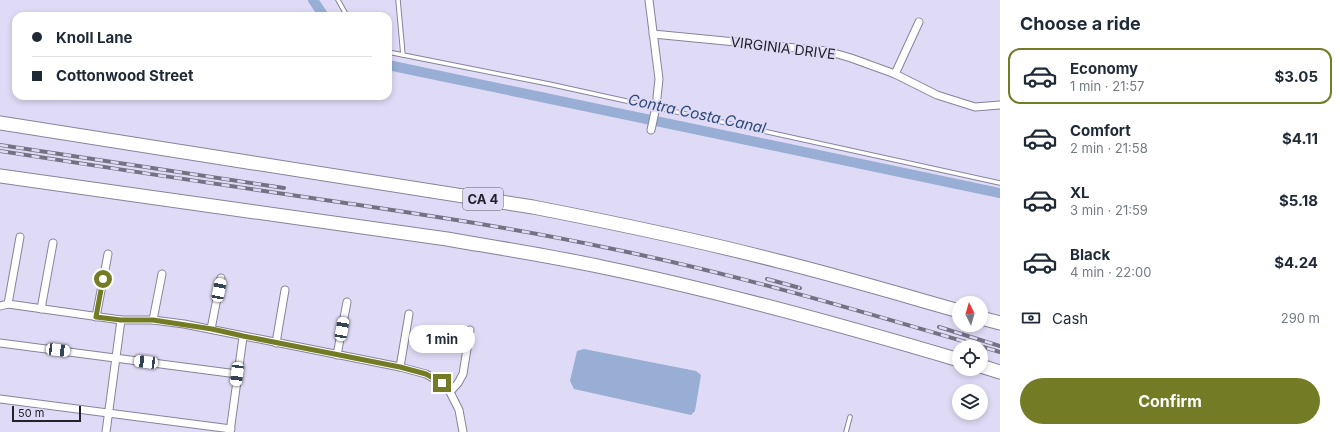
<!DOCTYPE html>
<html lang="en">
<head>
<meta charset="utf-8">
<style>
	body { margin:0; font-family:Inter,sans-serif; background:#f6f6f7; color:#1f2937; height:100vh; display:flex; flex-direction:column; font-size:15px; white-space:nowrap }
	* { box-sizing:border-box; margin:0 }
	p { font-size:13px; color:#747a83 }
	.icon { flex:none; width:22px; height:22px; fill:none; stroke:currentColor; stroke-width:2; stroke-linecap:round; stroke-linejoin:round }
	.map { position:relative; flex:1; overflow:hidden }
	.side { display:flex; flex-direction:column; background:#fff; width:340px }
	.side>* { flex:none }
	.hud { position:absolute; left:12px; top:12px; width:380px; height:88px; border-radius:12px; box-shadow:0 2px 6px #0003; display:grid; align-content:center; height:88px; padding:0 20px; background:#fff }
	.needle { width:26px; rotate:355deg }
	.controls { position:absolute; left:952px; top:296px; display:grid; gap:8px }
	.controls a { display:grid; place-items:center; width:36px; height:36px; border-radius:50%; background:#fff; box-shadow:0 2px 6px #0003; font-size:20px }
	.scale { position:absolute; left:12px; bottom:10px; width:69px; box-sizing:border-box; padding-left:4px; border:2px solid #23222c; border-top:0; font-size:11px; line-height:14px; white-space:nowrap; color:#23222c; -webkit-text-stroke:3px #dfdbf6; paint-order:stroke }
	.end { position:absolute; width:18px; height:18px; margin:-9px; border:5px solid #737b25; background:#fff; box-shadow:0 0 0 2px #fff }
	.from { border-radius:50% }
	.bubble { position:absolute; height:28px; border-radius:14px; background:#fff; box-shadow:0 2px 6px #0003; font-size:13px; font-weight:700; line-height:28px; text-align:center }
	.car { position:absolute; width:12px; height:24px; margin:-12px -6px; border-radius:5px; box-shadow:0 0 3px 1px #0007; background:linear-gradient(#fff 24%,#345 0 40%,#fff 0 76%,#345 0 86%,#fff 0) }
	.hud b { display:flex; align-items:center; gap:14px; height:38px; font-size:15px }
	.hud b+b { border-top:1px solid #e0e1e3 }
	.hud i { width:10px; height:10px; background:#1f2937 }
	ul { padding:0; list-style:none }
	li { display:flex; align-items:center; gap:12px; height:56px; margin:0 8px 6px; padding:0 12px; border:2px solid transparent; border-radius:12px }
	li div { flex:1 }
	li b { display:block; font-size:15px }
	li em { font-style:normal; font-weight:700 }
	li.current { border-color:#737b25 }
	li>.icon { width:36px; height:36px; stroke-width:1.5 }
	h2 { padding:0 20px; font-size:18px; line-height:48px }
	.pay { display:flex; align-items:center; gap:10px; height:44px; padding:0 20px; font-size:15px }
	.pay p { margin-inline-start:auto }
	.button { display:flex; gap:8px; margin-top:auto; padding:8px 20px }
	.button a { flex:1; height:46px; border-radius:24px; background:#737b25; color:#fff; font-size:16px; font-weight:700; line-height:46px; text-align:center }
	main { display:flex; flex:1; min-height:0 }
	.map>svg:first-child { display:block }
</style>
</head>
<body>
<main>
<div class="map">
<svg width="1000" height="432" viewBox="0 0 1000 432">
	<rect width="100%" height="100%" fill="#dfdbf6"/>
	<polygon fill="#98aed4" points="584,349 696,371 701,375 695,411 691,415 574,389 570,381 577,351"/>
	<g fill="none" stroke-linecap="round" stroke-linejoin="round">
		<g stroke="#98aed4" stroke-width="10">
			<polyline points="313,0 324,16"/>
			<polyline points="388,65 1000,193"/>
		</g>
		<defs>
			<g id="service">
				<polyline points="338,0 347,16"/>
				<polyline points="398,0 403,55"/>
				<polyline points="388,52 549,84 1000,183"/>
				<polyline points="846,432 850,417"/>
			</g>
			<g id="minor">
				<polyline points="649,0 659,79 656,107 651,130"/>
				<polyline points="653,34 827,51 851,58 895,74 937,95 975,107 1000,105"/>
				<polyline points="895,74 919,22"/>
				<polyline points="8,304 20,237"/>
				<polyline points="0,306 8,304 121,320 153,320 184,324 400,367 426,374 442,383 450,392 459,410 463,432"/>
				<polyline points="41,309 53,243"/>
				<polyline points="96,317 108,254"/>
				<polyline points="153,320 162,274"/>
				<polyline points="211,329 221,278"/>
				<polyline points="0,343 237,374"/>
				<polyline points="276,343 285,290"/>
				<polyline points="337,355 347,302"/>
				<polyline points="400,367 409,314"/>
				<polyline points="450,392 458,383 463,374 470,330"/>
				<polyline points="0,399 231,429"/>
				<polyline points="106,432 121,320"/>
				<polyline points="230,432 243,337"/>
			</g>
			<g id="motorway">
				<path d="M 0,123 L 533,207 C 615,223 697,240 778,261 C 839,276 899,294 959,311"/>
				<path d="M 0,176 L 447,239 C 499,248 551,256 602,267 C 723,292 841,325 959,360"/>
				<polyline points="981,318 1000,323"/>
				<polyline points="981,366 1000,372"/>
			</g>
		</defs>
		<use href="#service" stroke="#87829b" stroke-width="5.5"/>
		<use href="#minor" stroke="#87829b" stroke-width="9"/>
		<use href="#motorway" stroke="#87829b" stroke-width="15"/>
		<use href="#service" stroke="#fff" stroke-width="3.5"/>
		<use href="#minor" stroke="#fff" stroke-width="7"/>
		<use href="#motorway" stroke="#fff" stroke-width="13"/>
		<defs>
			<g id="rail">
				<polyline points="0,145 284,188"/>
				<path d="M 0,151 C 108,168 217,184 325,200 C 420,214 514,228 608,248 C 741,275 870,314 1000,352"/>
				<polyline points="767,279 800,288"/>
				<polyline points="939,327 1000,346"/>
			</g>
		</defs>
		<use href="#rail" stroke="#737182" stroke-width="4"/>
		<use href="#rail" stroke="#dfdbf6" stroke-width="2.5" stroke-dasharray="8" stroke-linecap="butt"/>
	</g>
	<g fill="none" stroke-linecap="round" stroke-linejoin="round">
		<polyline stroke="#737b25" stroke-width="5" points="103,279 96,317 121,320 153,320 212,329 243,336 400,367 426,374 442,383"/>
	</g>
	<g text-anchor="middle" stroke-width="4" stroke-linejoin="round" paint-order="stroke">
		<rect fill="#dfdbf6" stroke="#5b5a69" stroke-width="1" x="463" y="188" width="40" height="22" rx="3"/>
		<g font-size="13" font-weight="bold" fill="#23222c">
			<text x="483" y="204">CA 4</text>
		</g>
		<g font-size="14" fill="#23222c" stroke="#dfdbf6">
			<text transform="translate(783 48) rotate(7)" y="5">VIRGINIA DRIVE</text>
		</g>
		<g font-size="15" font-style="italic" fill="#2b4777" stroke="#dfdbf6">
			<text transform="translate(697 114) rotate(12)" y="5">Contra Costa Canal</text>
		</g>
	</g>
</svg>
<div class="controls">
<a><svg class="needle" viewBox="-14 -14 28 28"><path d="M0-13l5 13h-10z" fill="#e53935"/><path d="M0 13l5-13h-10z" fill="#747a83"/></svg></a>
<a><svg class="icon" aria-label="locate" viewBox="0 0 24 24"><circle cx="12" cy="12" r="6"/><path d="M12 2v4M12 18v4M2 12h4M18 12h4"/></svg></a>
<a><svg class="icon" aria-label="layers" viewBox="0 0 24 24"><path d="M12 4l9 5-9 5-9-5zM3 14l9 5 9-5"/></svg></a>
</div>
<div class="scale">50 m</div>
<i class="end from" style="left:103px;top:279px"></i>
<i class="end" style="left:442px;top:383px"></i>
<div class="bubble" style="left:409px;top:325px;width:66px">1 min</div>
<i class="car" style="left:219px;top:290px;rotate:11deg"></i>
<i class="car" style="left:342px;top:329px;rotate:10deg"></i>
<i class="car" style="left:58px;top:350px;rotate:97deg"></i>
<i class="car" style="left:146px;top:362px;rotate:277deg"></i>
<i class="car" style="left:237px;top:374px;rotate:187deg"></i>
<div class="hud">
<b><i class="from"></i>Knoll Lane</b>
<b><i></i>Cottonwood Street</b>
</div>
</div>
<section class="side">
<h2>Choose a ride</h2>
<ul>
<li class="current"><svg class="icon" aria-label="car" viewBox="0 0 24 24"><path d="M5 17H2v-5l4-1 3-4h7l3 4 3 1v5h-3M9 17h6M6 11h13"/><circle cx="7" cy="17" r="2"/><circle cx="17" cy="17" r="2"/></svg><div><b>Economy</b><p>1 min · 21:57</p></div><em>$3.05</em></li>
<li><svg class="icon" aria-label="car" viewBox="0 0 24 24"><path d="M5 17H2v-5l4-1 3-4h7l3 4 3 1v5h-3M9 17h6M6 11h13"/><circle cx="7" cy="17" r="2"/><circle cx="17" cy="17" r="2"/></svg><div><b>Comfort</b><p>2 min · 21:58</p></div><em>$4.11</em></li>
<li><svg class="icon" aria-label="car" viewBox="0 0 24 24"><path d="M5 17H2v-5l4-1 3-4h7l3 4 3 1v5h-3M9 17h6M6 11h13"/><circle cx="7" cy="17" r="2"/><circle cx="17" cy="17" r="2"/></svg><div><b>XL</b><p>3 min · 21:59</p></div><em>$5.18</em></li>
<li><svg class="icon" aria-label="car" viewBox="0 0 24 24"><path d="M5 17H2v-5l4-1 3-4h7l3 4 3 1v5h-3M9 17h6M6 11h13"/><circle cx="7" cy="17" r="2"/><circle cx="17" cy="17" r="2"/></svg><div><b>Black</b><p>4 min · 22:00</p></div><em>$4.24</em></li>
</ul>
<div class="pay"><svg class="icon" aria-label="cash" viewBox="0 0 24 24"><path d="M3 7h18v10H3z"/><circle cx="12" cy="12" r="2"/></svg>Cash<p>290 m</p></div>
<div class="button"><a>Confirm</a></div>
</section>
</main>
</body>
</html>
